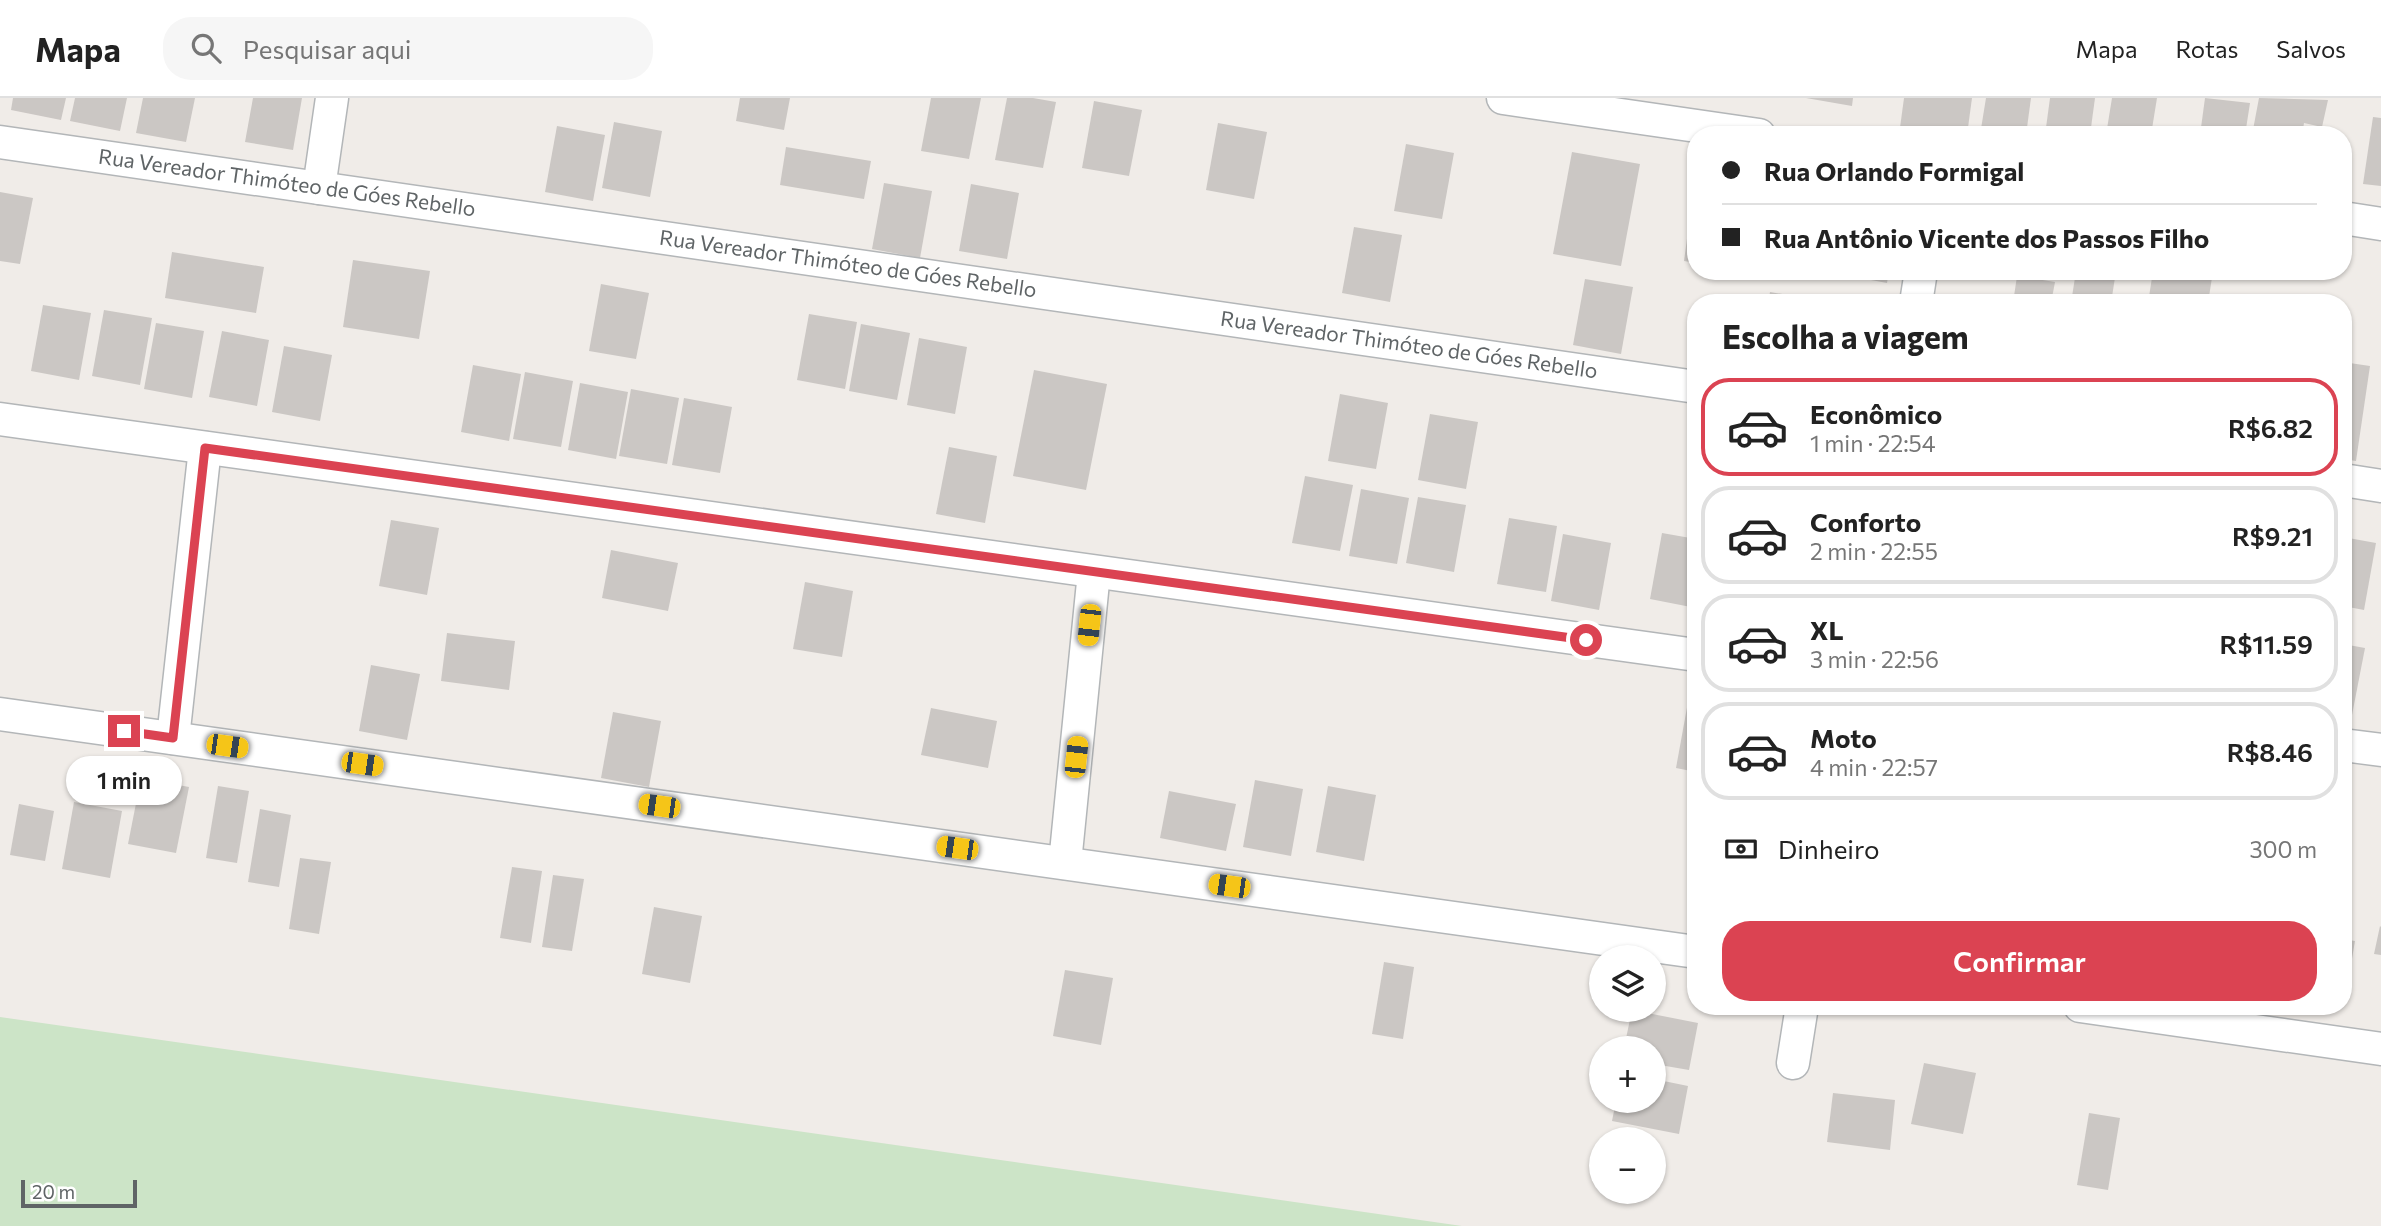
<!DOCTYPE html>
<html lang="pt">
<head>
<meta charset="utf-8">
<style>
	body { margin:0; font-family:Commissioner,sans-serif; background:#f6f6f6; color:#222; height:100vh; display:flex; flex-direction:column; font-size:26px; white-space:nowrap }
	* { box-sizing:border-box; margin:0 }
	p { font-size:23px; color:#767676 }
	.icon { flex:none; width:38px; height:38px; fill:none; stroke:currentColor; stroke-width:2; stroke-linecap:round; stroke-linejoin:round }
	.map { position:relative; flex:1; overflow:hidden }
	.side { position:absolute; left:1687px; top:196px; width:665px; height:721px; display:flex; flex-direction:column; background:#fff; border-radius:28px; box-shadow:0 2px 5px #0004 }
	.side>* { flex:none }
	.banner { position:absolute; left:1687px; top:28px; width:665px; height:154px; border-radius:28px; box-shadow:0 2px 5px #0004; display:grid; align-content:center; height:154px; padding:0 35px; background:#fff }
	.buttons { position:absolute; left:1589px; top:847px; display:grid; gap:14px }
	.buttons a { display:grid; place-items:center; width:77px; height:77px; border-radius:50%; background:#fff; box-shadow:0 2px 5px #0004; font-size:35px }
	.scale { position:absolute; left:21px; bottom:18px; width:116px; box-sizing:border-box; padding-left:7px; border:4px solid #5f6466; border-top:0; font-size:19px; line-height:24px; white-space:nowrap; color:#5f6466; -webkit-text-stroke:5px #fff; paint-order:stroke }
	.end { position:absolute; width:32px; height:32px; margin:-16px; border:9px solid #db4352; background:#fff; box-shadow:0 0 0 4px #fff }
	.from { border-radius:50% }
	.bubble { position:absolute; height:49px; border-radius:24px; background:#fff; box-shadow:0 2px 5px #0004; font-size:23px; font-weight:600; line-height:49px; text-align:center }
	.car { position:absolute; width:21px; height:42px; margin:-21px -10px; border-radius:9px; box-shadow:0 0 5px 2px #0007; background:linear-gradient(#f5c518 24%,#345 0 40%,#f5c518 0 76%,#345 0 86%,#f5c518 0) }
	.banner b { display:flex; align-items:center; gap:24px; height:66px; font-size:26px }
	.banner b+b { border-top:2px solid #e0e0e0 }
	.banner i { width:18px; height:18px; background:#222 }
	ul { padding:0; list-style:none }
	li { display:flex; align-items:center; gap:21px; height:98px; margin:0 14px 10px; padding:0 21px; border:4px solid #e0e0e0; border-radius:28px }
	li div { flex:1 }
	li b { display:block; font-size:26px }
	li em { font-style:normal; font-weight:600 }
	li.current { border-color:#db4352 }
	li>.icon { width:63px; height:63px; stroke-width:1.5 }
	h2 { padding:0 35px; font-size:32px; line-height:84px }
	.pay { display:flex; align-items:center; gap:18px; height:77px; padding:0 35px; font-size:26px }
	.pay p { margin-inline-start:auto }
	.action { display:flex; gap:14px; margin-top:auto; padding:14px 35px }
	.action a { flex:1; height:80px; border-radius:28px; background:#db4352; color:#fff; font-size:28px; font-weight:600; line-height:80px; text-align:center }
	header { display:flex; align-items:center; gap:42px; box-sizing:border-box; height:98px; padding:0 35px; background:#fff; border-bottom:2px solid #e0e0e0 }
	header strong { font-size:33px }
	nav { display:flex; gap:38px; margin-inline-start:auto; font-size:24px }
	.search { width:490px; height:63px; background:#f6f6f6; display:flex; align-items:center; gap:18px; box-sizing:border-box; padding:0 24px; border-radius:28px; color:#767676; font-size:26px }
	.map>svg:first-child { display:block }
</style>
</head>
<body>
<header>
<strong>Mapa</strong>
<div class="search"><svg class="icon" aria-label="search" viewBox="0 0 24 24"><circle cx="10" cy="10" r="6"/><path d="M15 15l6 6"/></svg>Pesquisar aqui</div>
<nav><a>Mapa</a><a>Rotas</a><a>Salvos</a></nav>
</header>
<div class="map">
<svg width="2381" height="1128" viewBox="0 0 2381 1128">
	<rect width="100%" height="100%" fill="#f0ece8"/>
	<polygon fill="#cce4c7" points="0,919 1462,1128 0,1128"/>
	<g fill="#cbc7c4">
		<polygon points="13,0 66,0 61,22 11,12"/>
		<polygon points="75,0 127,0 120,33 70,23"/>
		<polygon points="143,0 195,0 186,44 136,35"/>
		<polygon points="253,0 302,0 293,52 245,44"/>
		<polygon points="740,0 790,0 784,32 736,23"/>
		<polygon points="931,0 981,0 969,61 921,53"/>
		<polygon points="1007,0 1033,0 1056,4 1043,70 995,62"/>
		<polygon points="1806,0 1853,0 1852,8"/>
		<polygon points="1904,0 1972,0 1967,37 1899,37"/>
		<polygon points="1986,0 2031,0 2026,37 1980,37"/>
		<polygon points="2050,0 2095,0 2090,37 2045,37"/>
		<polygon points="2112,0 2157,0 2151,37 2106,37"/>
		<polygon points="2205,0 2250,5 2245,37 2200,37"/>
		<polygon points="2259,0 2328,2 2322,29 2304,25 2302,37 2252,37"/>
		<polygon points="1094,3 1142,12 1129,78 1082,70"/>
		<polygon points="2373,19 2381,20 2381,88 2363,86"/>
		<polygon points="614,24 662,33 650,99 602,90"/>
		<polygon points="1218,25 1267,34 1254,101 1206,92"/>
		<polygon points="557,28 605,37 593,103 545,94"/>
		<polygon points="1406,46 1454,55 1442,121 1394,113"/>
		<polygon points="786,49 871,63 864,101 780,87"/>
		<polygon points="1572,54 1640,66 1621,168 1553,156"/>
		<polygon points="884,85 932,93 920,160 872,151"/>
		<polygon points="971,86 1019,95 1007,161 959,153"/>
		<polygon points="0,94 33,100 20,166 0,163"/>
		<polygon points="1691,111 1696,112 1696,165 1684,163"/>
		<polygon points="1354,129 1402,137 1390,204 1342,195"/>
		<polygon points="172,154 264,169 256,215 165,200"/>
		<polygon points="353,162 430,173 419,241 343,229"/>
		<polygon points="1839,173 1889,173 1887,185 1839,176"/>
		<polygon points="2076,173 2116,173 2111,205 2071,205"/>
		<polygon points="2153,173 2213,173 2208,205 2148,205"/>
		<polygon points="2017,178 2055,184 2051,205 2013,205"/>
		<polygon points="1585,181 1633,189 1621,256 1573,247"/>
		<polygon points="601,186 649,195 636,261 589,253"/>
		<polygon points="1770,194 1818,202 1818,205 1768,205"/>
		<polygon points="43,207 91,215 79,282 31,273"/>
		<polygon points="104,212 152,220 140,287 92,278"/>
		<polygon points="809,216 857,224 845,291 797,282"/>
		<polygon points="156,225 204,233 192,300 144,291"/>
		<polygon points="861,226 910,235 897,302 849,293"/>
		<polygon points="222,233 269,242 257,308 209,299"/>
		<polygon points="919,240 967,249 955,316 907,307"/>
		<polygon points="284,248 332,257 320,323 272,314"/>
		<polygon points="2343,264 2370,268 2356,363 2343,361"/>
		<polygon points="473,267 521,276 509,343 461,334"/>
		<polygon points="1034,272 1107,286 1086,392 1013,378"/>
		<polygon points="525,274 573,283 561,349 513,341"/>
		<polygon points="580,285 628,294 616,361 568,352"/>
		<polygon points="631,291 679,300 667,366 619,358"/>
		<polygon points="1340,296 1388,305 1376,371 1328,363"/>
		<polygon points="684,300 732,309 720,375 672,367"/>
		<polygon points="1430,316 1478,324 1466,391 1418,382"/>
		<polygon points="949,349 997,358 985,425 936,416"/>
		<polygon points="1305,378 1353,387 1340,453 1292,445"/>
		<polygon points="1361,391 1409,400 1397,466 1349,458"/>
		<polygon points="1418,399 1466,407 1454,474 1406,465"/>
		<polygon points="1509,420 1557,428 1546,494 1497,486"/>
		<polygon points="391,422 439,430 427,497 379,488"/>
		<polygon points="1662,435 1696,441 1696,510 1650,501"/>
		<polygon points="1563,436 1611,445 1599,512 1551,503"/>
		<polygon points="2343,439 2376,445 2364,512 2343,508"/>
		<polygon points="611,452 678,465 668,513 602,500"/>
		<polygon points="805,484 853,493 842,559 793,551"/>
		<polygon points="447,535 515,543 509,592 441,583"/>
		<polygon points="2343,546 2365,550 2352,617 2343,615"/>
		<polygon points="371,567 420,576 407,642 359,633"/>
		<polygon points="1688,604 1696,605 1696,674 1676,670"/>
		<polygon points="931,610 997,623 988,670 921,657"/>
		<polygon points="613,614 661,623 649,689 601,680"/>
		<polygon points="141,680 189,689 176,755 128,746"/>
		<polygon points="1255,682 1303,691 1291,758 1243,749"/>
		<polygon points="218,688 249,693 237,765 206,760"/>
		<polygon points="1328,688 1376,697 1364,763 1316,754"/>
		<polygon points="1169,693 1236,706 1226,753 1160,740"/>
		<polygon points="74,704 122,713 110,780 62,771"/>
		<polygon points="19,706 54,713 45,763 10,757"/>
		<polygon points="260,711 291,717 279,789 248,784"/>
		<polygon points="300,760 331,764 319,836 289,831"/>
		<polygon points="512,769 542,773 531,845 500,840"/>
		<polygon points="553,777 584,781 572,853 542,849"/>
		<polygon points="654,809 702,818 690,885 642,876"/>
		<polygon points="2380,828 2381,829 2381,857 2374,856"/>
		<polygon points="2343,841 2355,843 2345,902 2343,902"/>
		<polygon points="1384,864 1414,869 1403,941 1372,936"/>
		<polygon points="1065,872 1113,880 1101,947 1053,938"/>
		<polygon points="1632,912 1698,925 1689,972 1654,966 1654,950 1624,950"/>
		<polygon points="1924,965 1976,975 1963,1036 1911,1026"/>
		<polygon points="1654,981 1688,988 1679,1036 1612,1023 1616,1003 1654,1003"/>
		<polygon points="1833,995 1895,1002 1890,1052 1827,1044"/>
		<polygon points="2089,1015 2120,1020 2108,1092 2077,1087"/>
	</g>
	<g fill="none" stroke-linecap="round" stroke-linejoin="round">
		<defs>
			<g id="street">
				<polyline points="1503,0 1759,37"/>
				<polyline points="0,44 1696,289"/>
				<polyline points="319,90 332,0"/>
				<polyline points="2343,120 2381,126"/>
				<polyline points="1916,205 1921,173"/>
				<polyline points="0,321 1696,557"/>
				<polyline points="2343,382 2381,388"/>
				<polyline points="0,616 1696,854"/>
				<polyline points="173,640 205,350"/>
				<polyline points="2343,647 2381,652"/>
				<polyline points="1065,765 1094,474"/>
				<polyline points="2080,908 2381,951"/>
				<polyline points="1793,965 1802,908"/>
			</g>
		</defs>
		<use href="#street" stroke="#b3b6b8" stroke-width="35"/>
		<use href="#street" stroke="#fff" stroke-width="32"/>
	</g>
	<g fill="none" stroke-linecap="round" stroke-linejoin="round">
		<polyline stroke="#db4352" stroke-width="9" points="124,633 173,640 205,350 1586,542"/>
	</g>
	<g text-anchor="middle" stroke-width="7" stroke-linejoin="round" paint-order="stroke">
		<g font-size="21" fill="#5f6466" stroke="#fff">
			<text transform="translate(287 85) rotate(8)" y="7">Rua Vereador Thimóteo de Góes Rebello</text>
			<text transform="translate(848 166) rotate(8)" y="7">Rua Vereador Thimóteo de Góes Rebello</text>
			<text transform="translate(1409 247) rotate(8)" y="7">Rua Vereador Thimóteo de Góes Rebello</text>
		</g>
	</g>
</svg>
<div class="buttons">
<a><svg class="icon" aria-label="layers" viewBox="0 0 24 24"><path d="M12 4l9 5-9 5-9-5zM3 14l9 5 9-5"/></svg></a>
<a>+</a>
<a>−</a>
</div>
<div class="scale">20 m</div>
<i class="end from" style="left:1586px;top:542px"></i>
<i class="end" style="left:124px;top:633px"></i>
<div class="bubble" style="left:66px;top:658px;width:116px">1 min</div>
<i class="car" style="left:1089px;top:527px;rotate:186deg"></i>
<i class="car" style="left:227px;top:648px;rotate:98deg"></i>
<i class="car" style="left:1076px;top:659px;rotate:6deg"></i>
<i class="car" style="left:362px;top:666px;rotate:98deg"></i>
<i class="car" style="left:659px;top:708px;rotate:278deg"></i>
<i class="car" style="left:957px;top:750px;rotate:278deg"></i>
<i class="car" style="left:1229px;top:788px;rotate:278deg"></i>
<div class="banner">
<b><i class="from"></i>Rua Orlando Formigal</b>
<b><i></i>Rua Antônio Vicente dos Passos Filho</b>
</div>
<section class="side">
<h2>Escolha a viagem</h2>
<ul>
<li class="current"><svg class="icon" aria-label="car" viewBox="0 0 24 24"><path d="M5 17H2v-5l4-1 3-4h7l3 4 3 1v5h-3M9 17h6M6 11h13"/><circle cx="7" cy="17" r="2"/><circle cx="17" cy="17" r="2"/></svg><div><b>Econômico</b><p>1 min · 22:54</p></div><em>R$6.82</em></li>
<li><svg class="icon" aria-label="car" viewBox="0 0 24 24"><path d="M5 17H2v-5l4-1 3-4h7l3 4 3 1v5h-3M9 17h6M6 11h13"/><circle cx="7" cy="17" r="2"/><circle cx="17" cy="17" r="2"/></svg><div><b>Conforto</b><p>2 min · 22:55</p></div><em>R$9.21</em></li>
<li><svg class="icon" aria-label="car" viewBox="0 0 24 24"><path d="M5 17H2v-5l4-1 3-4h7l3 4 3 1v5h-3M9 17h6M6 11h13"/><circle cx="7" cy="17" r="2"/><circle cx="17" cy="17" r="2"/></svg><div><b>XL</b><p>3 min · 22:56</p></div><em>R$11.59</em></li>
<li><svg class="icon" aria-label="car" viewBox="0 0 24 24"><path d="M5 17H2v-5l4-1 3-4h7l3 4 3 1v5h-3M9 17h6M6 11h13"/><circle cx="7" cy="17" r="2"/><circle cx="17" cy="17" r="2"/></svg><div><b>Moto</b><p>4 min · 22:57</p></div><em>R$8.46</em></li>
</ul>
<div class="pay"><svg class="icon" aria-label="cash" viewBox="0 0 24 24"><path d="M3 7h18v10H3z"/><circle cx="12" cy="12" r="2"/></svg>Dinheiro<p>300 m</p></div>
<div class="action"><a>Confirmar</a></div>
</section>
</div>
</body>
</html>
